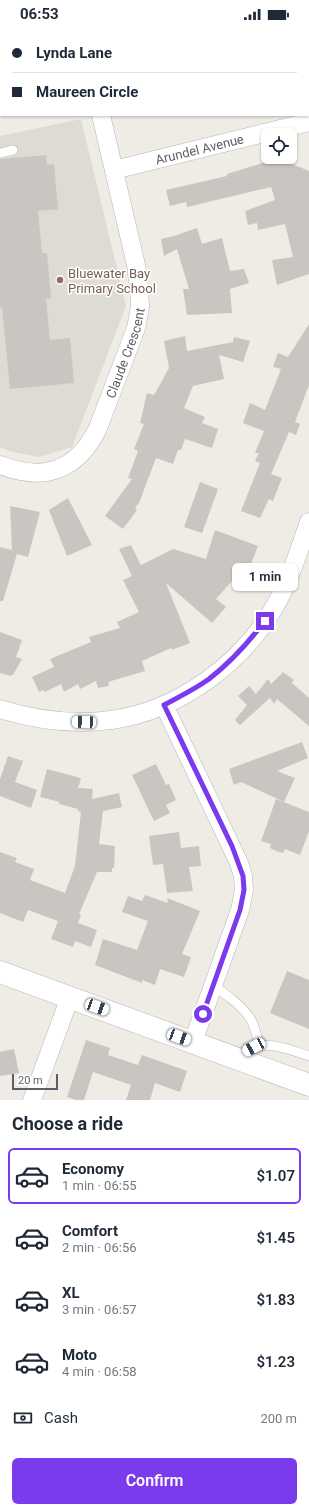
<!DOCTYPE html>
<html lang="en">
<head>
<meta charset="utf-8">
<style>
	body { margin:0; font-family:Roboto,sans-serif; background:#f6f6f7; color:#1f2937; height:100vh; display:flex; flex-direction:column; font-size:15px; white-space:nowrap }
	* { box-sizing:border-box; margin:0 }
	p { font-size:13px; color:#747a83 }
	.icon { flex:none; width:22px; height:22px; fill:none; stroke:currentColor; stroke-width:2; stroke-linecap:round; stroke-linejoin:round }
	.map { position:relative; height:1072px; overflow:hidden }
	.sheet { display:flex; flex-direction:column; background:#fff; flex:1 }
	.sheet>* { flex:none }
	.guide { position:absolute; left:0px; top:0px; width:309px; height:88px; box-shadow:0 1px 3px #0004; display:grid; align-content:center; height:88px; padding:0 12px; background:#fff }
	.tools { position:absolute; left:261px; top:100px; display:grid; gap:8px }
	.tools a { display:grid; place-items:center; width:36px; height:36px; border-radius:6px; background:#fff; box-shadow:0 1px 3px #0004; font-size:20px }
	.scale { position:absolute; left:12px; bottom:10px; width:46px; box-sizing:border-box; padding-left:4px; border:2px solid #5c5f64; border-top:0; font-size:11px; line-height:14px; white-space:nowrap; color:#5c5f64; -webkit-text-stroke:3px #fff; paint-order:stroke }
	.end { position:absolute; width:18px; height:18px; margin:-9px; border:5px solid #7c3aed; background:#fff; box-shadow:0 0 0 2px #fff }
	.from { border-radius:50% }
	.bubble { position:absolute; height:28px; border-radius:6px; background:#fff; box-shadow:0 1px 3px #0004; font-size:13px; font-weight:600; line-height:28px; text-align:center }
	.car { position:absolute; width:12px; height:24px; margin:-12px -6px; border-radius:5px; box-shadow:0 0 3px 1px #0007; background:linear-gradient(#fff 24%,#345 0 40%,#fff 0 76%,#345 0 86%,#fff 0) }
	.guide b { display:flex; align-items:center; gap:14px; height:38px; font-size:15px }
	.guide b+b { border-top:1px solid #e0e1e3 }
	.guide i { width:10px; height:10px; background:#1f2937 }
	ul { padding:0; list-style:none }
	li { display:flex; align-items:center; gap:12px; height:56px; margin:0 8px 6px; padding:0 4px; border:2px solid transparent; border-radius:6px }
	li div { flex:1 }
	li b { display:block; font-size:15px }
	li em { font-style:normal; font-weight:600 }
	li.active { border-color:#7c3aed }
	li>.icon { width:36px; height:36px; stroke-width:1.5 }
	h2 { padding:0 12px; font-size:18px; line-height:48px }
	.pay { display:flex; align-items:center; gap:10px; height:44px; padding:0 12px; font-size:15px }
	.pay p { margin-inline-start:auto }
	.button { display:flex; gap:8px; margin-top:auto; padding:8px 12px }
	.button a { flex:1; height:46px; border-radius:6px; background:#7c3aed; color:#fff; font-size:16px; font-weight:600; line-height:46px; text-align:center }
	.status { display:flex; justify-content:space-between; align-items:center; height:28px; padding:0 20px; background:#fff; direction:ltr }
	.status svg { height:11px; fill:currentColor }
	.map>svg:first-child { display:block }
</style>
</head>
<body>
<div class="status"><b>06:53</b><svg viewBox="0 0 49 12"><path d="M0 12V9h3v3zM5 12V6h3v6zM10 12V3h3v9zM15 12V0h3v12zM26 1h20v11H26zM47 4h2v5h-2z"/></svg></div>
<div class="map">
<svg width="309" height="1072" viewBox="0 0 309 1072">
	<rect width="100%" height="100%" fill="#eeece5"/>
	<polygon fill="#dddbd3" points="81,91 126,278 72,419 39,429 9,423 0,419 0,108"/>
	<g fill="#c9c6c2">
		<polygon points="46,127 47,137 54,136 58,181 38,183 42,225 47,225 51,270 46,271 50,312 70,310 74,355 10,361 2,279 0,280 0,131"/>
		<polygon points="264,129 275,129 309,143 309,246 277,257 272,232 293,229 285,196 258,202 257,195 248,197 245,183 275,172 271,159 187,179 186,174 170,178 166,162 227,148 227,146 266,134"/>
		<polygon points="197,200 202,216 222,210 230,243 244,241 249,255 230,261 232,285 187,287 183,261 189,261 177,221 164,228 161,211 174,208"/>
		<polygon points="309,296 309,357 295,394 300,396 296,407 289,404 271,446 282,450 273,473 269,471 260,490 241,483 260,435 255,433 259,425 255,425 264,403 243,395 250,375 265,382 281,341 273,339 278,325 288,329"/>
		<polygon points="185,308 187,323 233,314 234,309 250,313 243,334 219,327 224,351 193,358 184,380 205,389 202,395 218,401 212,420 185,411 181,422 178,422 173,436 156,430 139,475 135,480 137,482 123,501 105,488 132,451 128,450 138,423 134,421 144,396 140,395 147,365 154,367 169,340 164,313"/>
		<polygon points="200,454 218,461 202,505 184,499"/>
		<polygon points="68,470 92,517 67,528 49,482"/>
		<polygon points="10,478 40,484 28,529 17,526 3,573 0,573 0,519 12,522"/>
		<polygon points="215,502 258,518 247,547 239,545 216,571 226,579 212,595 166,555 190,615 172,622 171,620 142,633 145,643 108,654 109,658 98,660 96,653 80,661 78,656 64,664 61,656 45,664 43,662 39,664 32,649 54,639 50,631 91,614 89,609 120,600 117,594 139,584 123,552 132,548 119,521 131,517 141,537 173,521 206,531"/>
		<polygon points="0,604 22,612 16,629 22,631 13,647 12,646 11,648 0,645"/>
		<polygon points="283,644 294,652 292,655 309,670 309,698 277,671 274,676 270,670 240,697 235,692 247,677 238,668 249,658 256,666 268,651 271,656"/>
		<polygon points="302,714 308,730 277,743 295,750 284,774 241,754 234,757 229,741"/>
		<polygon points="8,728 23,733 15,754 37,762 31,780 0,768 0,751"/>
		<polygon points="156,736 166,757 169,756 176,772 166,777 170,785 154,793 132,747"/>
		<polygon points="47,741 81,750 78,760 93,761 92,771 119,765 122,779 103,783 99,816 115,818 114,840 112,840 112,844 97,844 79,886 81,887 78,895 97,902 91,919 75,913 73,919 51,911 58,893 28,882 23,894 0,885 0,824 17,830 15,834 34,841 30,852 65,865 75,838 81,784 78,783 78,781 59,776 60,774 40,769"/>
		<polygon points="276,771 309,784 309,803 300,827 285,821 283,825 276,823 270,820 271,816 261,813"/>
		<polygon points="179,804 181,820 199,818 201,838 189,839 193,863 167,865 163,836 153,837 149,808"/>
		<polygon points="145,867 168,875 167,870 200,883 182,926 191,929 184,949 160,941 155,957 142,952 142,955 95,937 103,911 137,922 148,893 122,884 128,868 142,873"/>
		<polygon points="287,943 309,952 309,1001 270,985"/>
		<polygon points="86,1012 110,1020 108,1027 138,1037 142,1027 187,1043 180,1064 155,1055 150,1072 126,1072 131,1057 93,1044 84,1072 76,1072 67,1069"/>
		<polygon points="14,1021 19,1045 0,1048 0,1024"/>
	</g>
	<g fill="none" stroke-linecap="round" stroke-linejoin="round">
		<defs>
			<g id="lane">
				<polyline points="0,125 13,122"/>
				<path d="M 213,958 C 225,965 242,978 250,990 C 255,998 257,1008 259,1017"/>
				<path d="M 239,1031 C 259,1007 284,1020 309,1028"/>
			</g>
			<g id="street">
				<polyline points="80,0 80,1"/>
				<path id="s1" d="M 114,142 L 309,94"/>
				<path id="s2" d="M 0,437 C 44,454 77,443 98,400 L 136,300 L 140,279 L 139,258 L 136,237 L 101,87"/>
				<polyline points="164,677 239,835 243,848 244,862 240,882 193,1014"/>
				<path d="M 0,681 C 36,692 73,697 111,692 C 178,683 242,636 275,578 C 290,552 299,522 309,494"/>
				<polyline points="32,1072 70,969"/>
			</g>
			<polyline id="secondary" points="0,944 309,1057"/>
		</defs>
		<use href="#lane" stroke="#b5b6ba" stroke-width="10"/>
		<use href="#street" stroke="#b5b6ba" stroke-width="19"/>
		<use href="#secondary" stroke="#b6b8bd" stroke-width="23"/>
		<use href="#lane" stroke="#fff" stroke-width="9"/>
		<use href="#street" stroke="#fff" stroke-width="18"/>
		<use href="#secondary" stroke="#fff" stroke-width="22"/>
	</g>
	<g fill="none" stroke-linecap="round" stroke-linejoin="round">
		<path stroke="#7c3aed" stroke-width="5" d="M 203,986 L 240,882 L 244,862 L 243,848 L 232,818 L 164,677 C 179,669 195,661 209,651 C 231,634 248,615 265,593"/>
	</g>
	<circle fill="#8d6e63" stroke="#fff" stroke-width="1.5" cx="60" cy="252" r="4"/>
	<g text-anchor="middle" stroke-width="3" stroke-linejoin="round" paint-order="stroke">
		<g font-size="13" fill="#5c5f64" stroke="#fff">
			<text dy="5" stroke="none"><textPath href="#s1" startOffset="88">Arundel Avenue</textPath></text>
			<text dy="5" stroke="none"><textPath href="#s2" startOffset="198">Claude Crescent</textPath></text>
		</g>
		<g font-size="13" fill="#785e54" stroke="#fff" text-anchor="start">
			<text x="68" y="250">Bluewater Bay<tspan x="68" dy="15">Primary School</tspan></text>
		</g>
	</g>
</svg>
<div class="tools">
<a><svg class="icon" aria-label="locate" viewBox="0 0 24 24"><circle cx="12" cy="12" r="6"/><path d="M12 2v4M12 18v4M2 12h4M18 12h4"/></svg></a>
</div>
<div class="scale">20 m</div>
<i class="end from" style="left:203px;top:986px"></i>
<i class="end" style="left:265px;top:593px"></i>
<div class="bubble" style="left:232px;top:535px;width:66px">1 min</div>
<i class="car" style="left:84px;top:694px;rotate:272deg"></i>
<i class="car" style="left:97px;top:979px;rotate:110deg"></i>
<i class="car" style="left:179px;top:1009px;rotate:110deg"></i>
<i class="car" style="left:254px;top:1019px;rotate:242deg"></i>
<div class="guide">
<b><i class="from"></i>Lynda Lane</b>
<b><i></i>Maureen Circle</b>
</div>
</div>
<section class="sheet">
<h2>Choose a ride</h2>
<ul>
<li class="active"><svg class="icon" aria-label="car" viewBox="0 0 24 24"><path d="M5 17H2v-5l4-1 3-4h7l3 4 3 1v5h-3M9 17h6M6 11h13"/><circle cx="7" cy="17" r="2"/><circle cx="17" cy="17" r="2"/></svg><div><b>Economy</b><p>1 min · 06:55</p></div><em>$1.07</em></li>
<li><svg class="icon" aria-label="car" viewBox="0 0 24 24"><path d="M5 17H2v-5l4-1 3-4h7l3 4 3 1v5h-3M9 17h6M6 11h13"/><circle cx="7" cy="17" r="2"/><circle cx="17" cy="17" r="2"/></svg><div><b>Comfort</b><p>2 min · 06:56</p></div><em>$1.45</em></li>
<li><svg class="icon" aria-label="car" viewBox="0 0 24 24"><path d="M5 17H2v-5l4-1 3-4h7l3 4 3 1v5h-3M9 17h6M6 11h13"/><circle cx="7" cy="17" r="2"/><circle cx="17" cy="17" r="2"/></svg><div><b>XL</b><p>3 min · 06:57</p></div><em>$1.83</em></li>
<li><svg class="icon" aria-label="car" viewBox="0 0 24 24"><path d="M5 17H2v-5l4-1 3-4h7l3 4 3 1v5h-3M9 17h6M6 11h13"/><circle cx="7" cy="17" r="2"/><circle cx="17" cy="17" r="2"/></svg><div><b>Moto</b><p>4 min · 06:58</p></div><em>$1.23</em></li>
</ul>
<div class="pay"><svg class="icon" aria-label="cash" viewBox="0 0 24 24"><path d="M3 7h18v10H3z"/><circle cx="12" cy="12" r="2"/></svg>Cash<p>200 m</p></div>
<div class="button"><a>Confirm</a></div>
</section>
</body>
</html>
